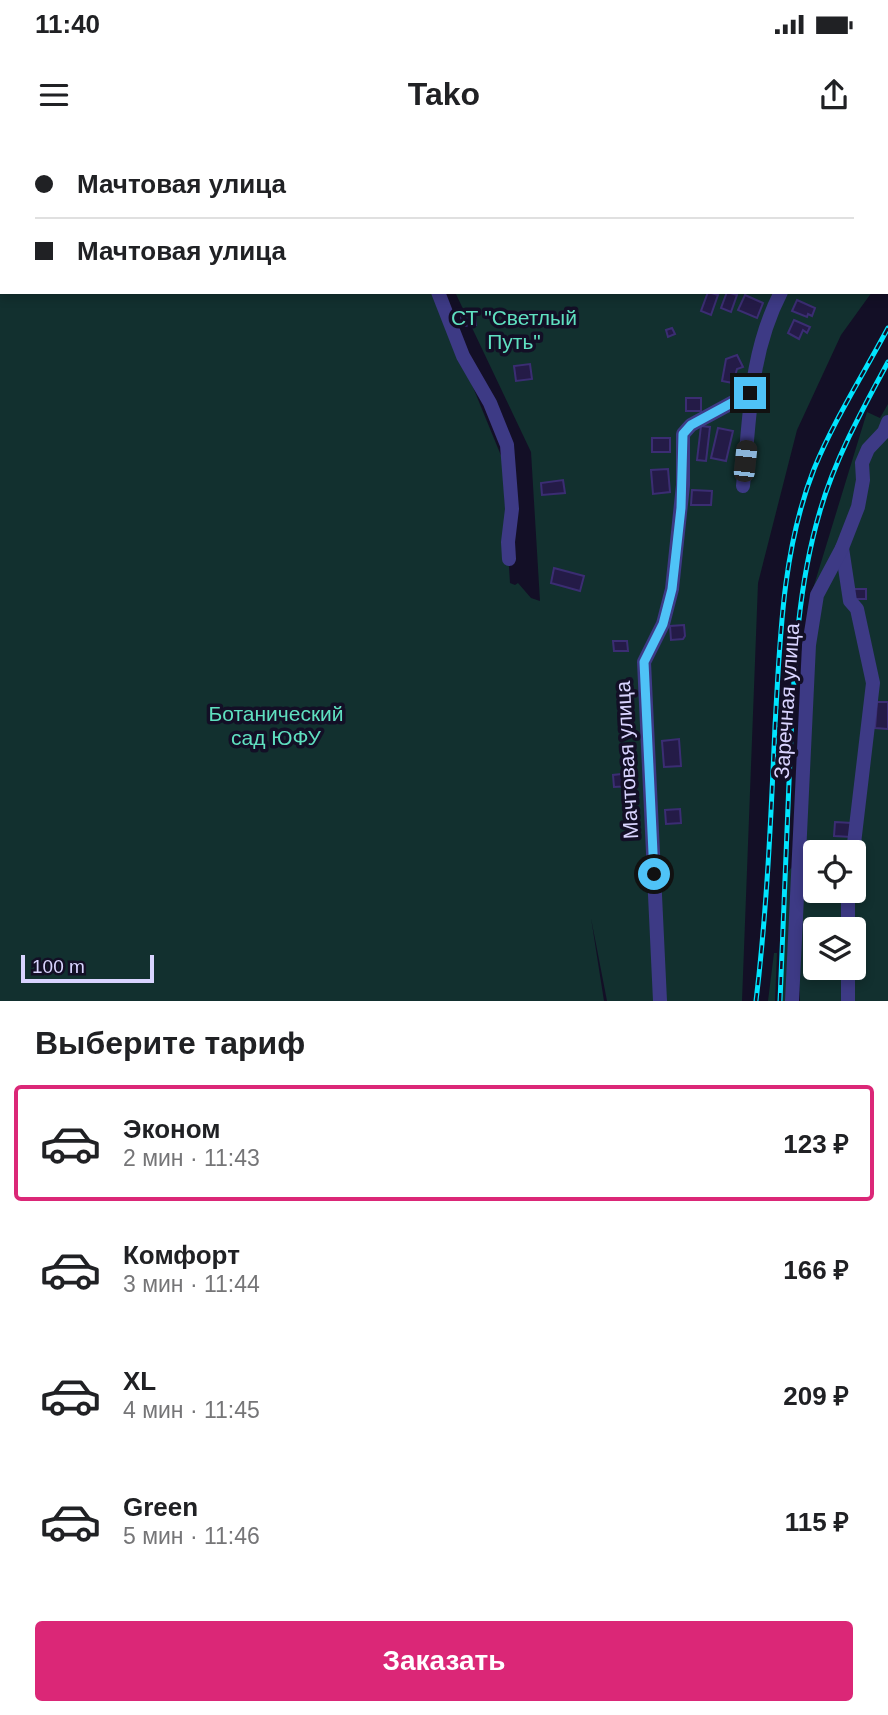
<!DOCTYPE html>
<html lang="ru">
<head>
<meta charset="utf-8">
<style>
	body { margin:0; font-family:Arial,sans-serif; background:#f6f6f6; color:#202124; height:100vh; display:flex; flex-direction:column; font-size:26px; white-space:nowrap }
	* { box-sizing:border-box; margin:0 }
	p { font-size:23px; color:#757577 }
	.icon { flex:none; width:38px; height:38px; fill:none; stroke:currentColor; stroke-width:2; stroke-linecap:round; stroke-linejoin:round }
	.map { position:relative; height:861px; overflow:hidden }
	.panel { display:flex; flex-direction:column; background:#fff; flex:1 }
	.panel>* { flex:none }
	.guide { position:absolute; left:0px; top:0px; width:889px; height:154px; box-shadow:0 4px 10px #0003; display:grid; align-content:center; height:154px; padding:0 35px; background:#fff }
	.buttons { position:absolute; left:803px; top:700px; display:grid; gap:14px }
	.buttons a { display:grid; place-items:center; width:63px; height:63px; border-radius:7px; background:#fff; box-shadow:0 4px 10px #0003; font-size:35px }
	.scale { position:absolute; left:21px; bottom:18px; width:133px; box-sizing:border-box; padding-left:7px; border:4px solid #d9d4ff; border-top:0; font-size:19px; line-height:24px; white-space:nowrap; color:#d9d4ff; -webkit-text-stroke:5px #130f26; paint-order:stroke }
	.end { position:absolute; width:32px; height:32px; margin:-16px; border:9px solid #4fc3f7; background:#111; box-shadow:0 0 0 4px #111 }
	.from { border-radius:50% }
	.car { position:absolute; width:21px; height:42px; margin:-21px -10px; border-radius:9px; box-shadow:0 0 5px 2px #0007; background:linear-gradient(#222 24%,#8ab4d8 0 40%,#222 0 76%,#8ab4d8 0 86%,#222 0) }
	.guide b { display:flex; align-items:center; gap:24px; height:66px; font-size:26px }
	.guide b+b { border-top:2px solid #e0e0e0 }
	.guide i { width:18px; height:18px; background:#202124 }
	ul { padding:0; list-style:none }
	li { display:flex; align-items:center; gap:21px; height:116px; margin:0 14px 10px; padding:0 21px; border:4px solid transparent; border-radius:7px }
	li div { flex:1 }
	li b { display:block; font-size:26px }
	li em { font-style:normal; font-weight:700 }
	li.on { border-color:#db2777 }
	li>.icon { width:63px; height:63px; stroke-width:1.5 }
	h2 { padding:0 35px; font-size:32px; line-height:84px }
	.action { display:flex; gap:14px; margin-top:auto; padding:14px 35px }
	.action a { flex:1; height:80px; border-radius:7px; background:#db2777; color:#fff; font-size:28px; font-weight:700; line-height:80px; text-align:center }
	.status { display:flex; justify-content:space-between; align-items:center; height:49px; padding:0 35px; background:#fff; direction:ltr }
	.status svg { height:19px; fill:currentColor }
	header { display:flex; justify-content:space-between; align-items:center; height:91px; padding:0 35px; background:#fff; font-size:32px; font-weight:700 }
	.map>svg:first-child { display:block }
</style>
</head>
<body>
<div class="status"><b>11:40</b><svg viewBox="0 0 49 12"><path d="M0 12V9h3v3zM5 12V6h3v6zM10 12V3h3v9zM15 12V0h3v12zM26 1h20v11H26zM47 4h2v5h-2z"/></svg></div>
<header><svg class="icon" aria-label="menu" viewBox="0 0 24 24"><path d="M4 6h16M4 12h16M4 18h16"/></svg>Tako<svg class="icon" aria-label="share" viewBox="0 0 24 24"><path d="M12 15V3M7 8l5-5 5 5M5 13v7h14v-7"/></svg></header>
<div class="map">
<svg width="888" height="861" viewBox="0 0 888 861">
	<rect width="100%" height="100%" fill="#130f26"/>
	<g fill="#12302f" fill-rule="evenodd">
		<polygon points="0,0 388,0 388,2 2,2 2,152 434,152 502,318 510,443 515,445 518,443 531,458 540,461 531,312 455,152 872,152 841,195 797,290 758,443 742,861 607,861 591,778 604,861 0,861"/>
		<polygon points="407,0 888,0 888,130 887,2"/>
		<path d="M 888,264 L 888,861 L 800,861 L 797,782 L 812,452 L 867,272 L 880,278 ZM 816,712 L 854,712 L 854,751 L 816,751 ZM 816,789 L 854,789 L 854,828 L 816,828 Z"/>
		<polygon points="792,727 791,861 782,861 787,733"/>
		<polygon points="774,813 777,813 775,861 768,861"/>
	</g>
	<g fill="#241b47" stroke="#3b2d73" stroke-width="2">
		<polygon points="708,152 718,155 711,175 701,171"/>
		<polygon points="727,152 737,155 731,172 721,168"/>
		<polygon points="745,155 763,163 757,178 738,170"/>
		<polygon points="797,160 815,168 812,176 808,174 807,177 792,171"/>
		<polygon points="474,172 476,185 462,186 461,174"/>
		<polygon points="794,180 810,187 807,193 803,190 799,199 788,193"/>
		<polygon points="672,188 675,194 668,197 666,190"/>
		<polygon points="737,215 743,227 737,229 733,243 722,241 726,219"/>
		<polygon points="530,224 532,239 516,241 514,226"/>
		<rect x="686" y="258" width="15" height="13"/>
		<polygon points="701,286 710,287 706,321 697,320"/>
		<polygon points="718,288 733,291 726,321 711,318"/>
		<rect x="652" y="298" width="18" height="14"/>
		<polygon points="668,329 670,352 653,354 651,330"/>
		<polygon points="563,340 565,353 542,355 541,343"/>
		<polygon points="692,350 712,351 711,365 691,365"/>
		<polygon points="554,428 584,436 580,451 551,443"/>
		<rect x="852" y="449" width="14" height="10"/>
		<polygon points="684,485 685,496 683,499 671,500 670,486"/>
		<polygon points="613,501 627,501 628,511 614,511"/>
		<polygon points="877,562 888,562 888,589 875,588"/>
		<polygon points="679,599 681,626 664,627 662,601"/>
		<polygon points="630,633 631,646 614,647 613,635"/>
		<polygon points="680,669 681,683 666,684 665,670"/>
		<polygon points="835,682 852,683 852,697 834,696"/>
	</g>
	<g fill="none" stroke-linecap="round" stroke-linejoin="round">
		<g stroke="#3d3a85" stroke-width="14">
			<polyline points="392,0 393,2"/>
			<polyline points="459,0 460,2"/>
			<polyline points="548,0 548,2"/>
			<polyline points="642,0 642,2"/>
			<polyline points="677,2 679,0"/>
			<polyline points="858,2 858,0"/>
			<polyline points="438,152 463,216 490,263 507,305 512,369 508,402 509,419"/>
			<path d="M 743,346 C 750,278 749,214 781,152"/>
			<polyline points="842,408 850,461 857,469 873,543 853,712"/>
			<polyline points="848,789 848,751"/>
			<polyline points="660,861 644,522 663,484 672,449 683,345 683,294 691,285 750,253"/>
			<polyline points="792,861 809,505 817,455 842,408 858,367 863,340 862,323 868,309 884,292 888,282"/>
			<polyline points="848,861 848,828"/>
		</g>
		<defs>
			<g id="rail">
				<path d="M 756,861 C 767,770 771,677 775,586 C 780,500 782,410 814,329 C 834,280 863,235 888,188"/>
				<path d="M 780,861 C 783,780 787,699 790,618 C 794,534 796,452 820,371 C 835,319 862,270 888,222"/>
			</g>
		</defs>
		<use href="#rail" stroke="#00e5ff" stroke-width="5"/>
		<use href="#rail" stroke="#130f26" stroke-width="2.5" stroke-dasharray="8" stroke-linecap="butt"/>
	</g>
	<g fill="none" stroke-linecap="round" stroke-linejoin="round">
		<polyline stroke="#4fc3f7" stroke-width="9" points="654,734 644,522 663,484 672,449 681,368 683,294 691,285 750,253"/>
	</g>
	<g text-anchor="middle" stroke-width="7" stroke-linejoin="round" paint-order="stroke">
		<g font-size="21" fill="#5fe0c0" stroke="#130f26">
			<text x="514" y="185">СТ "Светлый<tspan x="514" dy="24">Путь"</tspan></text>
			<text x="276" y="581">Ботанический<tspan x="276" dy="24">сад ЮФУ</tspan></text>
		</g>
		<g font-size="21" fill="#d9d4ff" stroke="#130f26">
			<text transform="translate(787 561) rotate(-86)" y="7">Заречная улица</text>
			<text transform="translate(627 620) rotate(-93)" y="7">Мачтовая улица</text>
		</g>
	</g>
</svg>
<div class="buttons">
<a><svg class="icon" aria-label="locate" viewBox="0 0 24 24"><circle cx="12" cy="12" r="6"/><path d="M12 2v4M12 18v4M2 12h4M18 12h4"/></svg></a>
<a><svg class="icon" aria-label="layers" viewBox="0 0 24 24"><path d="M12 4l9 5-9 5-9-5zM3 14l9 5 9-5"/></svg></a>
</div>
<div class="scale">100 m</div>
<i class="end from" style="left:654px;top:734px"></i>
<i class="end" style="left:750px;top:253px"></i>
<i class="car" style="left:745px;top:321px;rotate:6deg"></i>
<div class="guide">
<b><i class="from"></i>Мачтовая улица</b>
<b><i></i>Мачтовая улица</b>
</div>
</div>
<section class="panel">
<h2>Выберите тариф</h2>
<ul>
<li class="on"><svg class="icon" aria-label="car" viewBox="0 0 24 24"><path d="M5 17H2v-5l4-1 3-4h7l3 4 3 1v5h-3M9 17h6M6 11h13"/><circle cx="7" cy="17" r="2"/><circle cx="17" cy="17" r="2"/></svg><div><b>Эконом</b><p>2 мин · 11:43</p></div><em>123 ₽</em></li>
<li><svg class="icon" aria-label="car" viewBox="0 0 24 24"><path d="M5 17H2v-5l4-1 3-4h7l3 4 3 1v5h-3M9 17h6M6 11h13"/><circle cx="7" cy="17" r="2"/><circle cx="17" cy="17" r="2"/></svg><div><b>Комфорт</b><p>3 мин · 11:44</p></div><em>166 ₽</em></li>
<li><svg class="icon" aria-label="car" viewBox="0 0 24 24"><path d="M5 17H2v-5l4-1 3-4h7l3 4 3 1v5h-3M9 17h6M6 11h13"/><circle cx="7" cy="17" r="2"/><circle cx="17" cy="17" r="2"/></svg><div><b>XL</b><p>4 мин · 11:45</p></div><em>209 ₽</em></li>
<li><svg class="icon" aria-label="car" viewBox="0 0 24 24"><path d="M5 17H2v-5l4-1 3-4h7l3 4 3 1v5h-3M9 17h6M6 11h13"/><circle cx="7" cy="17" r="2"/><circle cx="17" cy="17" r="2"/></svg><div><b>Green</b><p>5 мин · 11:46</p></div><em>115 ₽</em></li>
</ul>
<div class="action"><a>Заказать</a></div>
</section>
</body>
</html>
